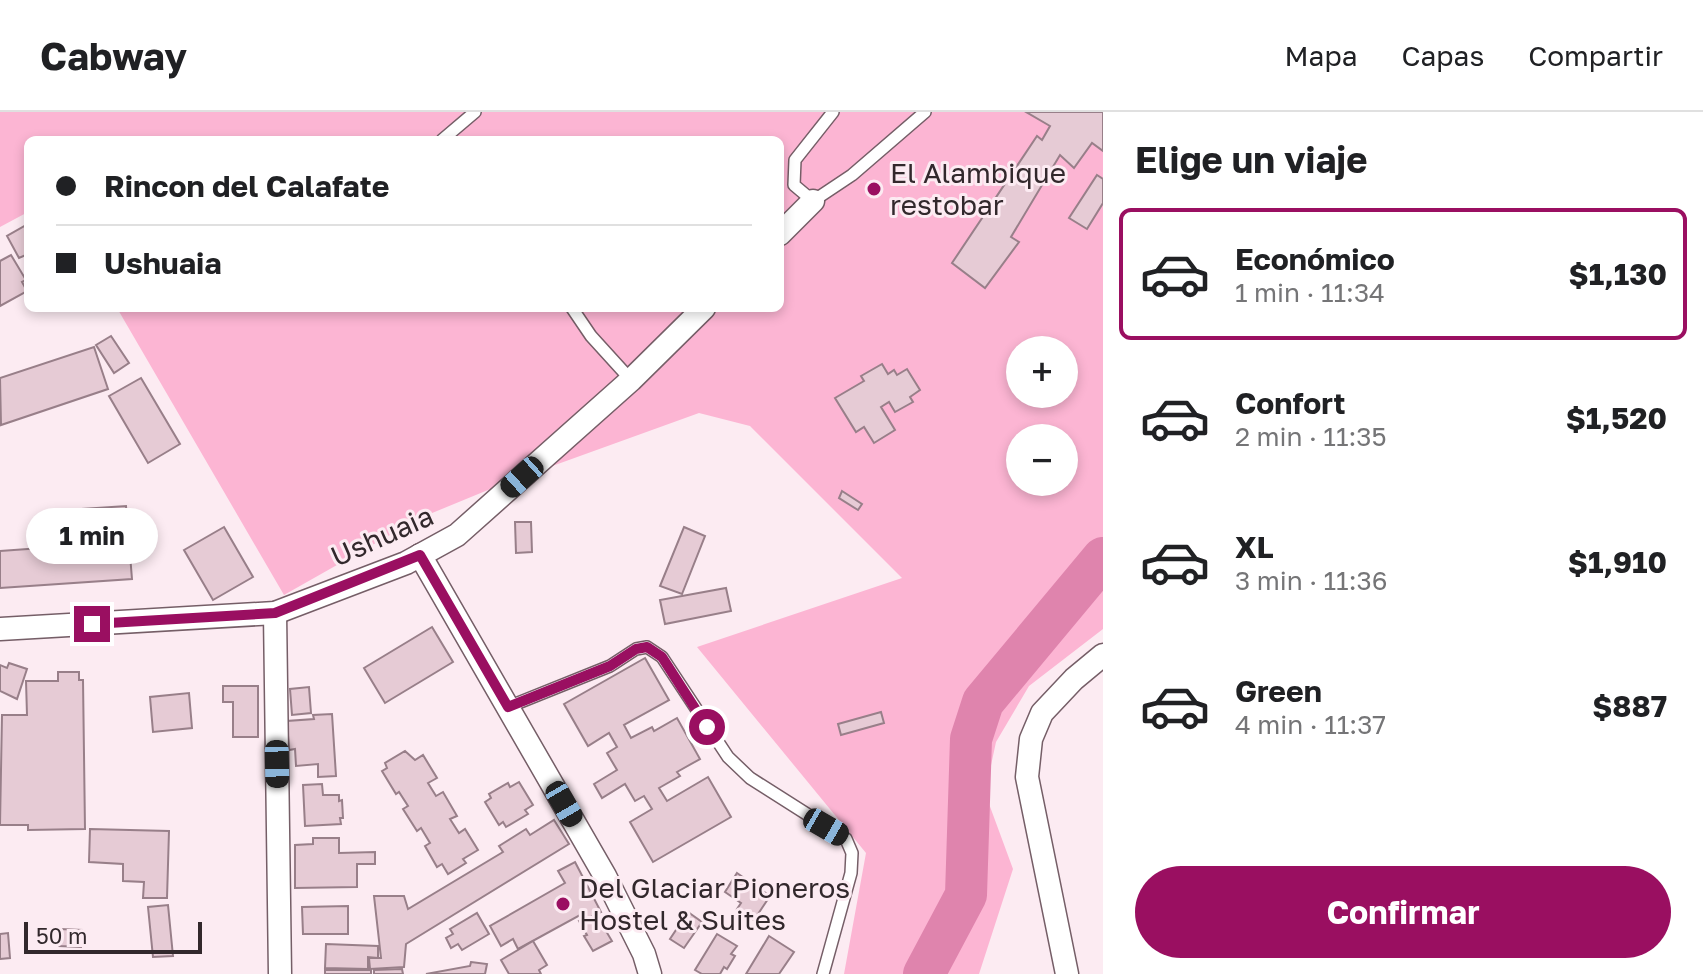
<!DOCTYPE html>
<html lang="es">
<head>
<meta charset="utf-8">
<style>
	body { margin:0; font-family:"Golos Text",sans-serif; background:#f2f2f2; color:#202124; height:100vh; display:flex; flex-direction:column; font-size:30px; white-space:nowrap }
	* { box-sizing:border-box; margin:0 }
	p { font-size:26px; color:#757577 }
	.icon { flex:none; width:44px; height:44px; fill:none; stroke:currentColor; stroke-width:2; stroke-linecap:round; stroke-linejoin:round }
	.map { position:relative; flex:1; overflow:hidden }
	.side { display:flex; flex-direction:column; background:#fff; width:600px }
	.side>* { flex:none }
	.top-card { position:absolute; left:24px; top:24px; width:760px; height:176px; border-radius:12px; box-shadow:0 4px 12px #0003; display:grid; align-content:center; height:176px; padding:0 32px; background:#fff }
	.fabs { position:absolute; left:1006px; top:224px; display:grid; gap:16px }
	.fabs a { display:grid; place-items:center; width:72px; height:72px; border-radius:50%; background:#fff; box-shadow:0 4px 12px #0003; font-size:40px }
	.scale { position:absolute; left:24px; bottom:20px; width:178px; box-sizing:border-box; padding-left:8px; border:4px solid #32282c; border-top:0; font-size:22px; line-height:28px; white-space:nowrap; color:#32282c; -webkit-text-stroke:6px #fcebf2; paint-order:stroke }
	.end { position:absolute; width:36px; height:36px; margin:-18px; border:10px solid #9a0f61; background:#fff; box-shadow:0 0 0 4px #fff }
	.from { border-radius:50% }
	.bubble { position:absolute; height:56px; border-radius:28px; background:#fff; box-shadow:0 4px 12px #0003; font-size:26px; font-weight:700; line-height:56px; text-align:center }
	.car { position:absolute; width:24px; height:48px; margin:-24px -12px; border-radius:10px; box-shadow:0 0 6px 2px #0007; background:linear-gradient(#222 24%,#8ab4d8 0 40%,#222 0 76%,#8ab4d8 0 86%,#222 0) }
	.top-card b { display:flex; align-items:center; gap:28px; height:76px; font-size:30px }
	.top-card b+b { border-top:2px solid #e0e0e0 }
	.top-card i { width:20px; height:20px; background:#202124 }
	ul { padding:0; list-style:none }
	li { display:flex; align-items:center; gap:24px; height:132px; margin:0 16px 12px; padding:0 16px; border:4px solid transparent; border-radius:12px }
	li div { flex:1 }
	li b { display:block; font-size:30px }
	li em { font-style:normal; font-weight:700 }
	li.active { border-color:#9a0f61 }
	li>.icon { width:72px; height:72px; stroke-width:1.5 }
	h2 { padding:0 32px; font-size:36px; line-height:96px }
	.action { display:flex; gap:16px; margin-top:auto; padding:16px 32px }
	.action a { flex:1; height:92px; border-radius:48px; background:#9a0f61; color:#fff; font-size:32px; font-weight:700; line-height:92px; text-align:center }
	header { display:flex; align-items:center; gap:48px; box-sizing:border-box; height:112px; padding:0 40px; background:#fff; border-bottom:2px solid #e0e0e0 }
	header strong { font-size:38px }
	nav { display:flex; gap:44px; margin-inline-start:auto; font-size:28px }
	main { display:flex; flex:1; min-height:0 }
	.map>svg:first-child { display:block }
</style>
</head>
<body>
<header>
<strong>Cabway</strong>
<nav><a>Mapa</a><a>Capas</a><a>Compartir</a></nav>
</header>
<main>
<div class="map">
<svg width="1103" height="862" viewBox="0 0 1103 862">
	<rect width="100%" height="100%" fill="#fcebf2"/>
	<path fill="#fcb5d3" fill-rule="evenodd" d="M 0,0 L 1103,0 L 1103,517 L 1029,574 L 996,630 L 985,681 L 1013,757 L 979,862 L 844,862 L 866,741 L 697,535 L 902,466 L 750,314 L 699,301 L 505,371 L 420,406 L 284,483 L 117,196 L 780,196 L 780,28 L 28,28 L 28,100 L 0,115 ZM 1020,238 L 1064,238 L 1064,282 L 1020,282 ZM 1020,326 L 1064,326 L 1064,370 L 1020,370 Z"/>
	<g fill="none" stroke-linecap="round" stroke-linejoin="round">
		<polyline stroke="#df84ad" stroke-width="42" points="924,862 966,783 971,627 983,590 1103,446"/>
	</g>
	<g fill="#e6cbd5" stroke="#987f89" stroke-width="2">
		<polygon points="1026,0 1103,0 1103,39 1092,31 1074,56 1060,43 1011,125 1019,130 985,176 952,151 1037,24 1042,28 1050,14"/>
		<polygon points="1097,63 1103,67 1103,91 1087,117 1069,106"/>
		<polygon points="28,112 28,142 19,146 7,124"/>
		<polygon points="11,143 26,168 22,170 27,179 0,194 0,149"/>
		<polygon points="111,224 129,251 114,261 96,233"/>
		<polygon points="94,235 108,277 1,313 0,266"/>
		<polygon points="882,252 888,262 894,258 897,263 907,257 920,278 910,285 913,290 895,300 889,290 881,295 895,318 874,331 864,315 856,320 835,286 864,269 861,264"/>
		<polygon points="141,266 180,332 148,351 109,284"/>
		<polygon points="842,379 862,392 858,398 839,386"/>
		<polygon points="126,394 132,467 0,476 0,439 69,434 67,398"/>
		<polygon points="515,410 531,410 532,440 516,441"/>
		<polygon points="224,415 253,465 213,488 184,438"/>
		<polygon points="684,415 705,424 682,482 660,474"/>
		<polygon points="726,476 731,499 665,512 660,488"/>
		<polygon points="432,515 453,550 385,591 364,556"/>
		<polygon points="645,546 669,588 624,613 631,626 652,615 654,619 677,606 700,647 677,660 680,664 659,676 667,689 708,665 731,705 653,750 630,710 652,697 644,684 635,689 625,672 602,686 594,672 617,658 607,641 617,635 609,621 588,634 564,592"/>
		<polygon points="9,551 27,557 17,587 0,579 0,553 7,556"/>
		<polygon points="58,560 79,560 79,568 83,568 85,717 28,718 28,713 0,713 2,603 27,603 26,569 58,569"/>
		<polygon points="223,574 258,574 258,625 233,625 233,590 223,590"/>
		<polygon points="309,575 311,601 292,603 290,577"/>
		<polygon points="189,581 192,616 153,620 150,585"/>
		<polygon points="881,600 884,611 841,623 838,612"/>
		<polygon points="332,602 336,664 318,665 318,652 296,654 295,637 289,638 287,609 314,607 313,603"/>
		<polygon points="405,639 415,648 423,643 437,666 428,671 436,684 443,680 457,704 450,707 459,721 465,717 478,738 463,747 466,751 448,762 442,752 437,755 425,734 430,731 421,716 417,719 403,697 408,694 399,680 396,682 382,659 387,656 385,651"/>
		<polygon points="519,670 533,693 525,698 528,702 506,715 503,710 499,713 485,690 491,686 489,682 508,671 510,675"/>
		<polygon points="322,672 323,683 339,683 339,689 342,688 343,706 340,706 341,712 305,714 303,673"/>
		<polygon points="554,708 569,732 406,832 404,855 370,857 369,846 381,846 374,784 404,784 408,797 503,740 499,734 526,717 530,723"/>
		<polygon points="90,717 169,719 167,786 143,786 144,770 123,769 123,752 89,750"/>
		<polygon points="313,726 339,726 339,741 375,740 375,752 357,752 357,775 295,776 295,733 313,732"/>
		<polygon points="575,750 601,800 591,805 598,817 603,814 612,829 593,839 584,824 587,823 579,809 583,807 580,803 518,837 513,827 501,834 490,814 565,771 558,759"/>
		<polygon points="737,761 770,784 754,808 737,797 741,791 725,780"/>
		<polygon points="168,793 173,844 153,845 148,795"/>
		<polygon points="348,794 348,822 303,822 302,795"/>
		<polygon points="688,800 702,810 684,836 670,827"/>
		<polygon points="477,801 489,822 462,838 458,832 451,836 446,826 453,822 450,817"/>
		<polygon points="60,817 82,818 81,835 59,834"/>
		<polygon points="8,821 10,846 0,847 0,822"/>
		<polygon points="717,822 737,834 731,842 735,844 727,857 724,855 720,862 702,862 695,858"/>
		<polygon points="769,824 794,840 779,862 746,862"/>
		<polygon points="533,829 547,853 539,858 541,862 509,862 501,848"/>
		<polygon points="326,832 378,834 378,846 368,845 368,857 325,856"/>
		<polygon points="471,850 487,852 485,862 426,862 470,854"/>
		<polygon points="402,857 403,862 374,862 374,858"/>
		<rect x="325" y="858" width="46" height="4"/>
	</g>
	<g fill="none" stroke-linecap="round" stroke-linejoin="round">
		<defs>
			<g id="service">
				<polyline points="833,0 795,48 794,73 813,89 852,63 925,0"/>
				<polyline points="442,28 475,0"/>
				<polyline points="572,196 591,224 631,268"/>
				<polyline points="508,595 610,554 636,537 647,535 662,545 728,645 750,666 846,727 852,741 851,761 823,862"/>
			</g>
			<g id="minor">
				<polyline points="780,122 813,89"/>
				<polyline points="420,443 605,764 644,842 650,862"/>
				<polyline points="275,501 280,862"/>
				<polyline points="0,517 275,501 406,451 457,423 631,268 704,196"/>
				<polyline points="1067,862 1027,665 1031,627 1042,601 1074,567 1103,543"/>
			</g>
		</defs>
		<use href="#service" stroke="#755e67" stroke-width="14"/>
		<use href="#minor" stroke="#755e67" stroke-width="25"/>
		<use href="#service" stroke="#fff" stroke-width="11"/>
		<use href="#minor" stroke="#fff" stroke-width="22"/>
	</g>
	<g fill="none" stroke-linecap="round" stroke-linejoin="round">
		<polyline stroke="#9a0f61" stroke-width="10" points="92,512 275,501 420,443 508,595 610,554 636,537 647,535 662,545 707,615"/>
	</g>
	<g fill="#9a0f61" stroke="#fcebf2" stroke-width="3">
		<circle cx="874" cy="77" r="8"/>
		<circle cx="563" cy="792" r="8"/>
	</g>
	<g text-anchor="middle" stroke-width="6" stroke-linejoin="round" paint-order="stroke">
		<g font-size="28" fill="#32282c" stroke="#fcebf2" text-anchor="start">
			<text x="890" y="71">El Alambique<tspan x="890" dy="32">restobar</tspan></text>
			<text x="579" y="786">Del Glaciar Pioneros<tspan x="579" dy="32">Hostel &amp; Suites</tspan></text>
		</g>
		<g font-size="28" fill="#32282c" stroke="#fcebf2">
			<text transform="translate(382 424) rotate(-24)" y="10">Ushuaia</text>
		</g>
	</g>
</svg>
<div class="fabs">
<a>+</a>
<a>−</a>
</div>
<div class="scale">50 m</div>
<i class="end from" style="left:707px;top:615px"></i>
<i class="end" style="left:92px;top:512px"></i>
<div class="bubble" style="left:26px;top:396px;width:132px">1 min</div>
<i class="car" style="left:522px;top:365px;rotate:228deg"></i>
<i class="car" style="left:277px;top:652px;rotate:179deg"></i>
<i class="car" style="left:564px;top:692px;rotate:150deg"></i>
<i class="car" style="left:826px;top:715px;rotate:120deg"></i>
<div class="top-card">
<b><i class="from"></i>Rincon del Calafate</b>
<b><i></i>Ushuaia</b>
</div>
</div>
<section class="side">
<h2>Elige un viaje</h2>
<ul>
<li class="active"><svg class="icon" aria-label="car" viewBox="0 0 24 24"><path d="M5 17H2v-5l4-1 3-4h7l3 4 3 1v5h-3M9 17h6M6 11h13"/><circle cx="7" cy="17" r="2"/><circle cx="17" cy="17" r="2"/></svg><div><b>Económico</b><p>1 min · 11:34</p></div><em>$1,130</em></li>
<li><svg class="icon" aria-label="car" viewBox="0 0 24 24"><path d="M5 17H2v-5l4-1 3-4h7l3 4 3 1v5h-3M9 17h6M6 11h13"/><circle cx="7" cy="17" r="2"/><circle cx="17" cy="17" r="2"/></svg><div><b>Confort</b><p>2 min · 11:35</p></div><em>$1,520</em></li>
<li><svg class="icon" aria-label="car" viewBox="0 0 24 24"><path d="M5 17H2v-5l4-1 3-4h7l3 4 3 1v5h-3M9 17h6M6 11h13"/><circle cx="7" cy="17" r="2"/><circle cx="17" cy="17" r="2"/></svg><div><b>XL</b><p>3 min · 11:36</p></div><em>$1,910</em></li>
<li><svg class="icon" aria-label="car" viewBox="0 0 24 24"><path d="M5 17H2v-5l4-1 3-4h7l3 4 3 1v5h-3M9 17h6M6 11h13"/><circle cx="7" cy="17" r="2"/><circle cx="17" cy="17" r="2"/></svg><div><b>Green</b><p>4 min · 11:37</p></div><em>$887</em></li>
</ul>
<div class="action"><a>Confirmar</a></div>
</section>
</main>
</body>
</html>
